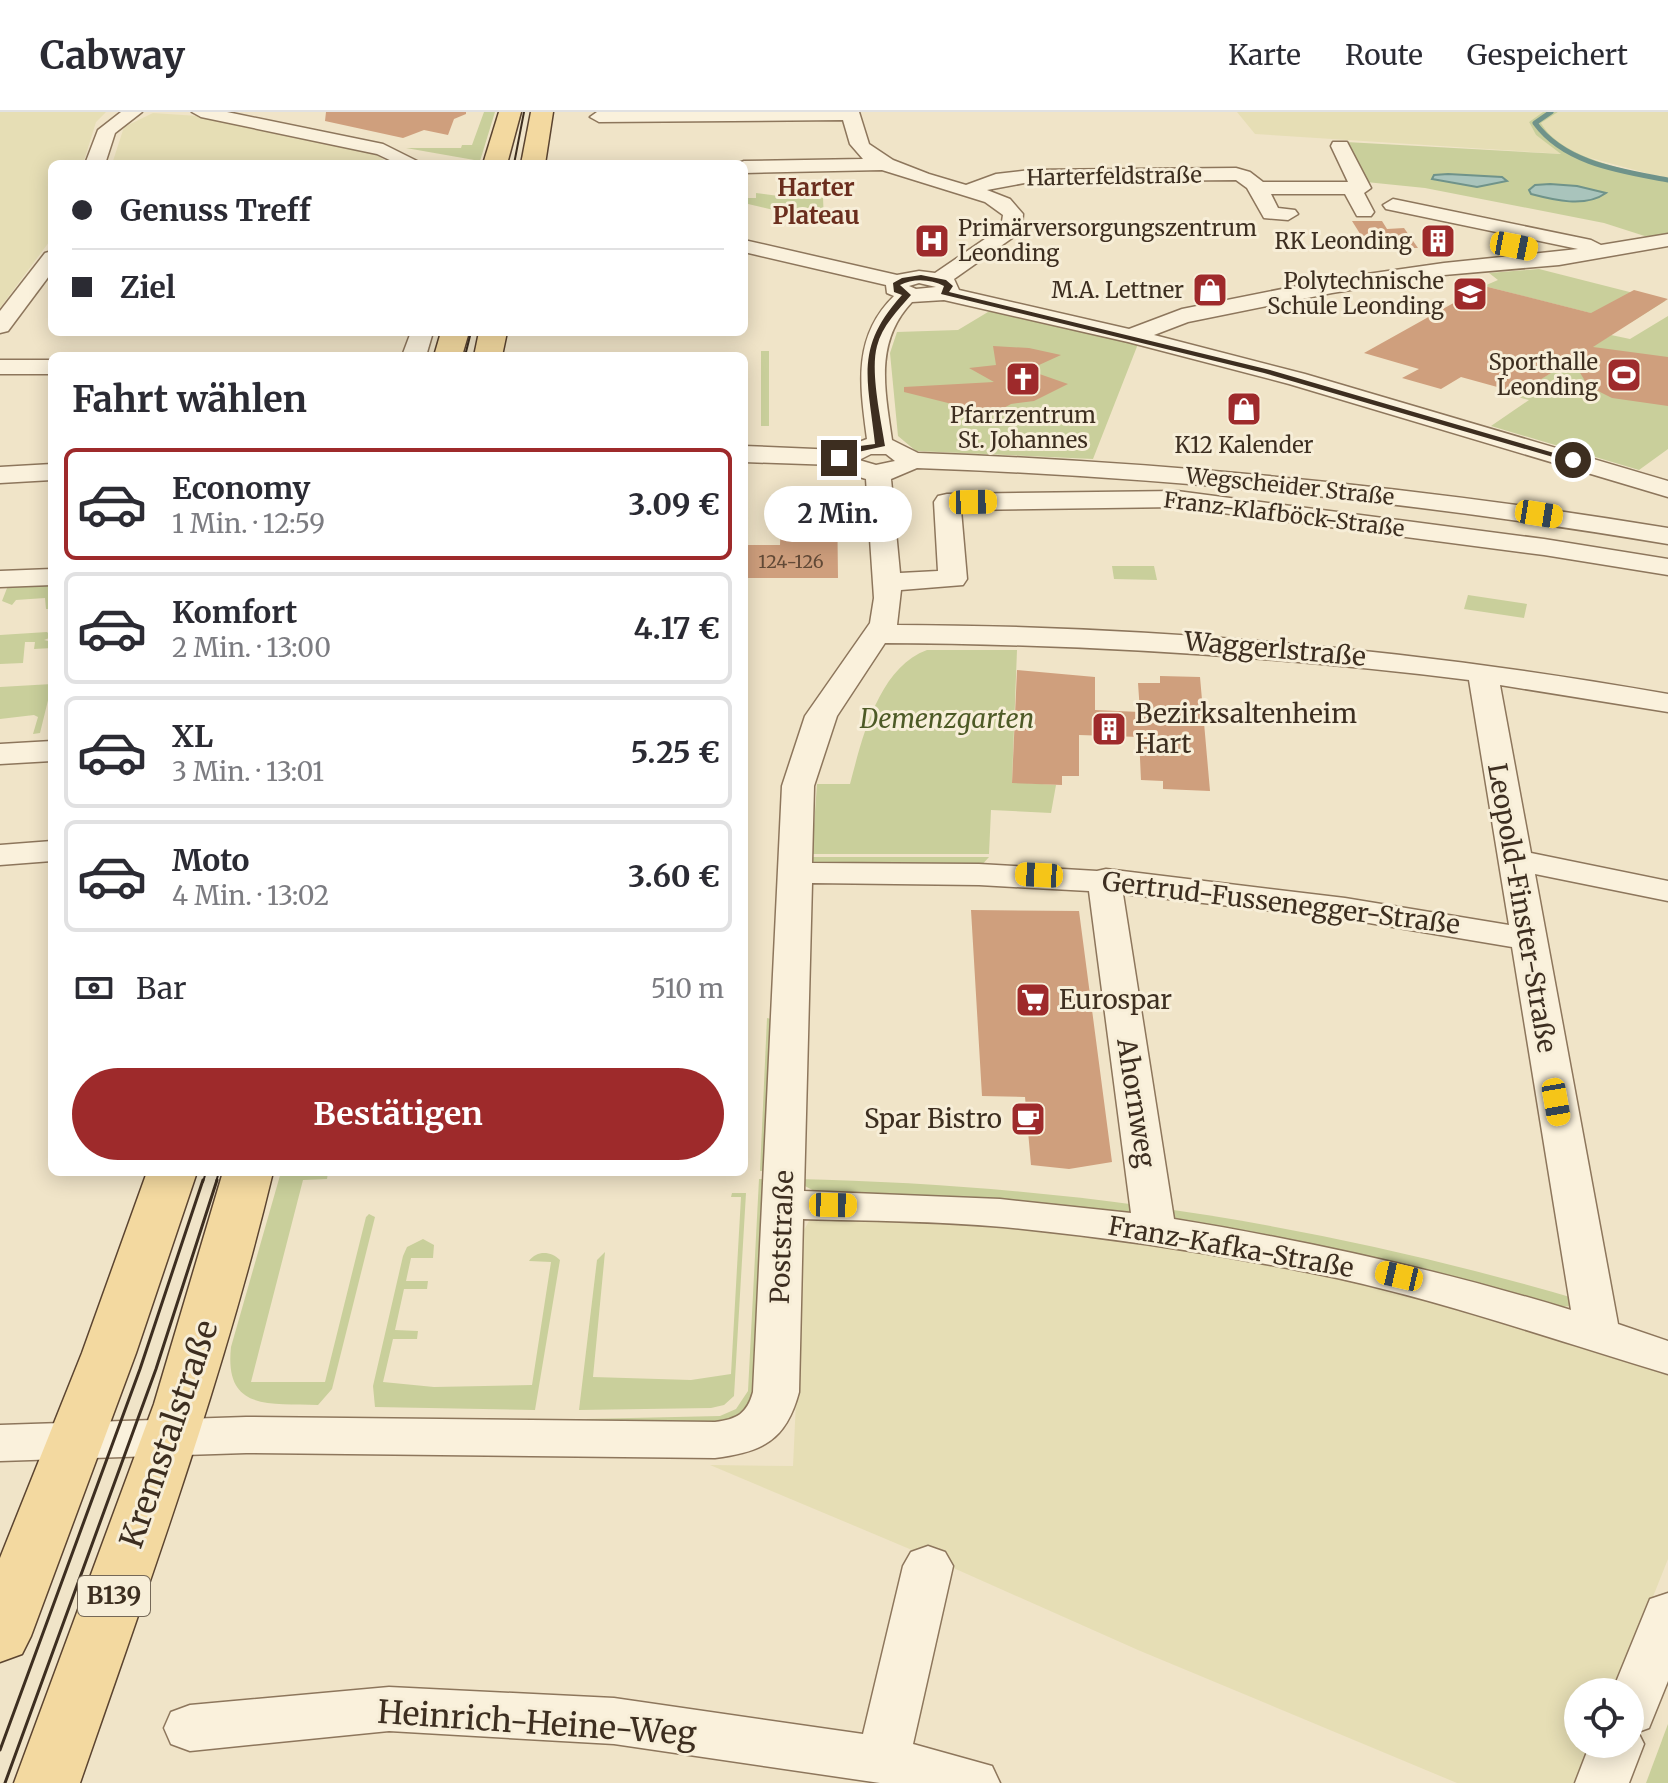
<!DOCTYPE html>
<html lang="de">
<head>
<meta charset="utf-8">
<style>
	body { margin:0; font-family:Merriweather,serif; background:#f2f2f3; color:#2b2b33; height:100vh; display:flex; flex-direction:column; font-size:30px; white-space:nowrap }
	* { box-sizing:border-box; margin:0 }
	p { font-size:26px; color:#7c7c81 }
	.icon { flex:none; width:44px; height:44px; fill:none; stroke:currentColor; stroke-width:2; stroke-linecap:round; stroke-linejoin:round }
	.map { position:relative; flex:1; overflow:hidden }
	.panel { position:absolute; left:48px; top:240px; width:700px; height:824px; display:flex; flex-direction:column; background:#fff; border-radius:12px; box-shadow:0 4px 20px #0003 }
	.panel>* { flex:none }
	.top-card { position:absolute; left:48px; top:48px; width:700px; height:176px; border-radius:12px; box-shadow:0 4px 20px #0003; display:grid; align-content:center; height:176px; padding:0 24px; background:#fff }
	.buttons { position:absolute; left:1564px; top:1566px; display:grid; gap:16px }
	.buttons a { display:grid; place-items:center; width:80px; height:80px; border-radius:50%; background:#fff; box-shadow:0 4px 20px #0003; font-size:40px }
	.end { position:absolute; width:36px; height:36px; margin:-18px; border:10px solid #3d2e20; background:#fff; box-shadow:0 0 0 4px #fff }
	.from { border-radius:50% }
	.bubble { position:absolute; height:56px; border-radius:28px; background:#fff; box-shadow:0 4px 20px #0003; font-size:26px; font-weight:700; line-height:56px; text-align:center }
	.car { position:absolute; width:24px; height:48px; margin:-24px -12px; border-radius:10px; box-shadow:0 0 6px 2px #0007; background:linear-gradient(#f5c518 24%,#345 0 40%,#f5c518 0 76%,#345 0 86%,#f5c518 0) }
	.top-card b { display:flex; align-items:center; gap:28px; height:76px; font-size:30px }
	.top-card b+b { border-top:2px solid #e1e1e2 }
	.top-card i { width:20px; height:20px; background:#2b2b33 }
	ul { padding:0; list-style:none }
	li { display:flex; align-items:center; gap:24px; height:112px; margin:0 16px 12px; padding:0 8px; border:4px solid #e1e1e2; border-radius:12px }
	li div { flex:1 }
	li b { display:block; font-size:30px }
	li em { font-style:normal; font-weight:700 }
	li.on { border-color:#9e2a2b }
	li>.icon { width:72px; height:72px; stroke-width:1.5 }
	h2 { padding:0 24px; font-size:36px; line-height:96px }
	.pay { display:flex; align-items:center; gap:20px; height:88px; padding:0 24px; font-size:30px }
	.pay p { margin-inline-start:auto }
	.action { display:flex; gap:16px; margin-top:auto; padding:16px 24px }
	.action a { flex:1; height:92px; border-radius:48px; background:#9e2a2b; color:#fff; font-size:32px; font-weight:700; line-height:92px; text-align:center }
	header { display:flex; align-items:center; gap:48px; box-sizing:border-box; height:112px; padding:0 40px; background:#fff; border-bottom:2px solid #e1e1e2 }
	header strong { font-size:38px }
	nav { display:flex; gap:44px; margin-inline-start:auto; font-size:28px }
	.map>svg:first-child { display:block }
</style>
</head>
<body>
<header>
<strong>Cabway</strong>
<nav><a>Karte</a><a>Route</a><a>Gespeichert</a></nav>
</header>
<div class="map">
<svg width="1668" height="1671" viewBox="0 0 1668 1671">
	<rect width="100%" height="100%" fill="#f0e4c8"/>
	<g fill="#e6deb5">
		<polygon points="0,0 106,0 96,10 83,52 52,52 52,126 0,196"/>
		<polygon points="1237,0 1543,0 1529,10 1536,23 1563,42 1255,22"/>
		<polygon points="1558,0 1668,0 1668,67 1587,45 1564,35 1548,24 1541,11"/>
		<polygon points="153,1 198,4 376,42 389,52 112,52 124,15"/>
		<polygon points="814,1106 1010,1111 1365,1167 1668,1255 1668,1447 1615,1580 1578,1580 1578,1632 1595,1632 1579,1671 1457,1671 1138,1538 931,1446 710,1353 793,1354 804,1118 809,1109"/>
	</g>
	<g fill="#c9cf9b">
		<polygon points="484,0 495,0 480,49 406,36 461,36 462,33 472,33"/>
		<path d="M 1543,0 L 1558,0 L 1541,11 C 1560,46 1631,59 1668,67 L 1668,121 L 1663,122 L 1668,125 L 1654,127 L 1604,111 L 1425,76 L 1366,70 L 1346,30 L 1561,42 L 1536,23 L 1529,10 Z"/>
		<polygon points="756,81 786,85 791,81 807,81 808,85 823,85 824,110 744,91 744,86 756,86"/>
		<polygon points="1539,157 1665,189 1630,211 1484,174 1498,168 1489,161"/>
		<polygon points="993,197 1138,232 1093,347 916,339 898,324 890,241 897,220 958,218"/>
		<polygon points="1668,204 1668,337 1639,358 1491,314 1529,288 1514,284 1611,223 1630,227"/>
		<rect x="761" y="239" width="8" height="75"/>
		<polygon points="1112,454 1154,454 1157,468 1114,467"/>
		<polygon points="52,469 52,497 46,497 45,486 16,488 12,493 2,489 9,471"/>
		<polygon points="1468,483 1527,492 1524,506 1464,497"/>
		<polygon points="47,520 52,525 44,528 52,530 52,536 34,537 35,530 25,530 23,551 0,552 0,523"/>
		<path d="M 927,538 L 1017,538 L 1012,670 L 1056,673 L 1051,701 L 991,698 L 989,742 L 812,742 L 817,672 L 850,672 C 862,627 878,556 927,538 Z"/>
		<polygon points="52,572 40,621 33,622 38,605 34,603 0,607 0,575"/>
		<polygon points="806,745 989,745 980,755 813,754"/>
		<polygon points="767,906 775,908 770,1059 760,1059"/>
		<path d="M 281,1060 L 328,1061 L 327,1067 L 303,1068 L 251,1270 L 325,1270 L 366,1105 L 369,1102 L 375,1105 L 332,1277 L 318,1293 C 270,1291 224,1300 231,1235 Z"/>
		<polygon points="759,1067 769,1067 761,1280 738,1310 592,1312 586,1307 720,1304 736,1297 748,1279"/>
		<path d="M 797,1067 C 1069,1073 1319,1111 1580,1188 L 1574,1194 L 1557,1195 L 820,1082 L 801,1072 Z"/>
		<polygon points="732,1081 746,1081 734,1284 724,1293 711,1296 579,1298 597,1148 605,1140 593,1265 691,1268 731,1262 741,1085 731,1085"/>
		<path d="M 423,1127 L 434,1133 L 433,1146 L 411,1146 L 406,1169 L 428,1169 L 427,1177 L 404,1177 L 395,1218 L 418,1219 L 417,1227 L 393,1227 L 383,1270 L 434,1275 L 532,1273 L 551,1150 L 529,1149 C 537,1138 551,1139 560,1148 L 535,1298 L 375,1295 L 373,1274 L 403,1144 L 407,1135 Z"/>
		<polygon points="1668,1612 1668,1671 1646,1671"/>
	</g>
	<g fill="#a9c4bc" stroke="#6f938a" stroke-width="2">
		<polygon points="1448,62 1502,65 1507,69 1477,75 1432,67 1434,63"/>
		<path d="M 1550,72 L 1577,74 L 1606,81 C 1585,96 1554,88 1531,82 L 1529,78 L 1535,73 Z"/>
	</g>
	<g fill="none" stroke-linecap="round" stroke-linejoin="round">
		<path stroke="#6f938a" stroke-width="5" d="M 1551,0 L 1535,11 C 1565,52 1621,59 1668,68"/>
	</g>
	<g fill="#cf9f7d">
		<polygon points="326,0 466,0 466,2 454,7 448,23 424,18 403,26 325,9"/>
		<polygon points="1352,109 1382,109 1387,117 1404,116 1418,136 1369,136"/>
		<polygon points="1484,174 1591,201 1634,178 1668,187 1593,235 1668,245 1668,294 1612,286 1588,274 1579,259 1559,256 1519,281 1461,265 1441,277 1402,266 1419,257 1364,241"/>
		<polygon points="993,234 1029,236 1061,243 1028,258 1068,272 1034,289 1011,292 1000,298 990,298 988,301 904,280 904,275 994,270 969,256 996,253"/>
		<polygon points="782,382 837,382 838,466 744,466 744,433 780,433"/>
		<polygon points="1017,558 1095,565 1095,598 1140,600 1138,571 1160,571 1160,564 1200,565 1210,679 1163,677 1163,669 1141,668 1139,625 1079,623 1079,664 1062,664 1062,673 1012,671"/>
		<polygon points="971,798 1079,799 1112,1050 1069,1057 1031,1053 1025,985 982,984"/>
	</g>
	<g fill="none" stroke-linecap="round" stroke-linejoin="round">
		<defs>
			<g id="minor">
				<polygon points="121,0 142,0 115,21 105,52 85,52 98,18"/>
				<polygon points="192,0 227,0 383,32 423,52 398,52 377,42 201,5"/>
				<path d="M 597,0 L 859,0 L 869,32 L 893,48 L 929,62 L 966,73 L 996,62 L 1030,58 L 1236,56 L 1250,60 L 1263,70 L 1348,70 L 1331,34 L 1333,30 L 1347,30 L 1371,76 L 1364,81 L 1374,100 L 1371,104 L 1357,104 L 1345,82 L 1271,82 L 1278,96 L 1295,98 L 1298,102 L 1288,108 L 1264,106 L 1247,76 L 1236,68 L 1030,70 L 987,78 L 1010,87 L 1023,102 L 1022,115 L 1015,124 L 954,167 L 959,178 L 1129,217 L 1182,197 L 1332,167 L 1444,151 L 1578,137 L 1386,97 L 1383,93 L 1393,87 L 1591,128 L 1601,133 L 1668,122 L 1668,134 L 1559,153 L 1444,163 L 1332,181 L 1188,210 L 1154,223 L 1305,262 L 1668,369 L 1668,385 L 1289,272 L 1128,230 L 944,188 L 912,190 C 874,230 885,278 892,328 L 918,341 C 1170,350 1419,375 1668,416 L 1668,432 C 1419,390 1169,365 917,356 L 891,367 L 900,461 L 938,459 L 934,390 L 938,384 L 947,382 L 1177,379 L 1544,427 L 1668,447 L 1668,463 L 1544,443 L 1177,395 L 961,398 L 967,467 L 963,473 L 901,478 L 897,513 C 1157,514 1412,537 1668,582 L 1668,600 L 1500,573 L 1531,741 L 1668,769 L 1668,789 L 1535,762 L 1618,1212 L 1668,1229 L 1668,1262 C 1558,1229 1450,1191 1337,1166 C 1227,1143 1115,1126 1003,1115 C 936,1109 870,1109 803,1107 L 799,1280 C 786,1329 762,1340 715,1346 L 246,1341 L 0,1349 L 0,1313 L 246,1305 L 715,1310 C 737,1307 747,1302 753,1280 L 782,674 L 805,604 L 870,511 L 874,486 L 866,367 L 843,360 L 835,353 L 744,350 L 744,334 L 838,338 L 867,327 C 860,274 852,225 894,184 L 887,181 L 886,173 L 744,140 L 744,128 L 897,163 L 919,159 L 935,161 L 1001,116 L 1003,103 L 985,90 L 882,58 L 744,61 L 744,52 L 736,52 L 744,49 L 863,47 L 850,32 L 843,8 L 599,10 L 590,5 ZM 919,171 L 936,175 L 916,177 L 909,174 ZM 871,342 L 886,342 L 895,349 L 876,353 L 859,348 ZM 885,531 C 1081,532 1275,544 1469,568 L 1509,813 L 1345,786 L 1106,757 L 1097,759 L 979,752 L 812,751 L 814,674 L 837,604 ZM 812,771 L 979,773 L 1089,779 L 1131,1101 L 1000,1087 L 804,1079 ZM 1123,782 L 1345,807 L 1512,835 L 1571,1198 C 1440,1158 1309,1129 1174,1107 Z"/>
				<polygon points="52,139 52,160 8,219 0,221 0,199 45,141"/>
				<polygon points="411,220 433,220 426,244 402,244"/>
				<rect x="0" y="248" width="52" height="14"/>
				<polygon points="52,352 52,368 0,371 0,355"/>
				<polygon points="52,457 52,473 0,475 0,459"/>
				<polygon points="52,629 52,649 0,652 0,632"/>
				<polygon points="52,729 52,749 0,753 0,733"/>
				<polygon points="928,1434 945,1440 953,1454 913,1632 992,1654 1000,1671 880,1671 614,1632 389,1619 190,1639 171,1632 164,1616 171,1600 190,1593 389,1575 614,1586 863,1622 903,1454 911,1440"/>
				<polygon points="1668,1481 1668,1569 1649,1616 1638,1620 1644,1632 1629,1671 1575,1671 1590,1632 1630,1632 1630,1580 1612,1580 1650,1487"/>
			</g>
			<g id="major">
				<polygon points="499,0 521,0 507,52 483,52"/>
				<polygon points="531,0 553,0 545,52 521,52"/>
				<polygon points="441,220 469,220 462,244 434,244"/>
				<polygon points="479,220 507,220 502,244 474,244"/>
				<polygon points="147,1060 197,1060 136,1241 31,1524 22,1542 0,1550 0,1446 82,1241"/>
				<path d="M 223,1060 L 273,1060 C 223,1268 150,1469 80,1671 L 14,1671 L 154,1292 Z"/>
			</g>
		</defs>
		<use href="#minor" stroke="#8d765c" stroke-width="3"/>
		<use href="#major" stroke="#5b4430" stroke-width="3"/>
		<use href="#minor" fill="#faf1dc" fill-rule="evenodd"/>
		<use href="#major" fill="#f3d9a0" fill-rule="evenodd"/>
		<g stroke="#3d2e20" stroke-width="2">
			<polyline points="514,52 524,0"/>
			<polyline points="465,244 471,220"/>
			<polyline points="203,1070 206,1060"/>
			<polyline points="216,1070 219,1060"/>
		</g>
		<g stroke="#3d2e20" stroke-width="3">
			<polyline points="0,1638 140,1257 203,1068"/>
			<polyline points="5,1671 156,1257 217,1068"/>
		</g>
	</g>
	<path fill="#3d2e20" d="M 921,163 L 946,168 L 953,174 L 949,180 L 1270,258 L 1578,348 L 1570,350 L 1264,261 L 941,182 L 944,174 C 931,167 913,166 900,173 L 911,183 C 898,198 882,214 877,234 C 870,260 881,307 885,334 L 858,340 L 848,348 L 836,348 L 836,344 L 843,343 L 852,335 L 875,332 C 868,267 854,236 902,183 L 894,180 L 893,171 L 902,166 Z"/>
	<defs>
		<symbol id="hospital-square" viewBox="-11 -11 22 22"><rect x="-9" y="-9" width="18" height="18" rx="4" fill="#9e2a2b" stroke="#f7eed8"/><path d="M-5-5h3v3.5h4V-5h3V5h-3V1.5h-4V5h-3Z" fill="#fff"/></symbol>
		<symbol id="building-square" viewBox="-11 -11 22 22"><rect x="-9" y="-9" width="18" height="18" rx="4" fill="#9e2a2b" stroke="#f7eed8"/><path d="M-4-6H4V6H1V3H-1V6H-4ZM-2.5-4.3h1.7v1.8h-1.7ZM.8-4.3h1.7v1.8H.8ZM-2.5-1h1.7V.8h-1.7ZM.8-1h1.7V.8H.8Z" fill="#fff"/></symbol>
		<symbol id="shop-square" viewBox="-11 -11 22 22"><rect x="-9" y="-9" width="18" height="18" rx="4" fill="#9e2a2b" stroke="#f7eed8"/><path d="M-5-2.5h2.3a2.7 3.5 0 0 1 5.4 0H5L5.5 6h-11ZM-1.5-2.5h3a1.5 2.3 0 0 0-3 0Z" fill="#fff"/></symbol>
		<symbol id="school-square" viewBox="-11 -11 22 22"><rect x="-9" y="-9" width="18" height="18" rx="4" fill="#9e2a2b" stroke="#f7eed8"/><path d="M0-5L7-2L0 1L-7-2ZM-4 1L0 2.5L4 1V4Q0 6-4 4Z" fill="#fff"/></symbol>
		<symbol id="stadium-square" viewBox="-11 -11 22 22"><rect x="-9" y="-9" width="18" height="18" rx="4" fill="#9e2a2b" stroke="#f7eed8"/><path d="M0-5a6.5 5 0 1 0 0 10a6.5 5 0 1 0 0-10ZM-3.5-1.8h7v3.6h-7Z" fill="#fff"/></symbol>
		<symbol id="church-square" viewBox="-11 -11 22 22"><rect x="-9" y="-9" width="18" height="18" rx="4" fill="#9e2a2b" stroke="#f7eed8"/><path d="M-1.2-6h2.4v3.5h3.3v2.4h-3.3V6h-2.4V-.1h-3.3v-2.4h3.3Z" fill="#fff"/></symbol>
		<symbol id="supermarket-square" viewBox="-11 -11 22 22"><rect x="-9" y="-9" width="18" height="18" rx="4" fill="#9e2a2b" stroke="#f7eed8"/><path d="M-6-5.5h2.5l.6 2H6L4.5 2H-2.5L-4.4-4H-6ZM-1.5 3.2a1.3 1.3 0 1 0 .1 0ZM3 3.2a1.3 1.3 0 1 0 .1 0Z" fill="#fff"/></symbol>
		<symbol id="cafe-square" viewBox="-11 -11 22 22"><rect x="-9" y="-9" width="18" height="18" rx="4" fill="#9e2a2b" stroke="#f7eed8"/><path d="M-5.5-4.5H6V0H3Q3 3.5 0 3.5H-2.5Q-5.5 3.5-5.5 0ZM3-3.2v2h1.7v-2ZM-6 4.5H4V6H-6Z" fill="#fff"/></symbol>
	</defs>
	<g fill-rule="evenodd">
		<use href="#hospital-square" x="912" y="109" width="40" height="40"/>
		<use href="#building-square" x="1418" y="109" width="40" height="40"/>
		<use href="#shop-square" x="1190" y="158" width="40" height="40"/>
		<use href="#school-square" x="1450" y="162" width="40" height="40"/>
		<use href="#stadium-square" x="1604" y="243" width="40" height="40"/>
		<use href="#church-square" x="1003" y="247" width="40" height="40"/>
		<use href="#shop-square" x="1224" y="277" width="40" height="40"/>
		<use href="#building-square" x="1089" y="597" width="40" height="40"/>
		<use href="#supermarket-square" x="1013" y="868" width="40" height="40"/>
		<use href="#cafe-square" x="1008" y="987" width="40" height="40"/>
	</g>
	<g text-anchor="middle" stroke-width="6" stroke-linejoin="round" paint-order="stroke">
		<g font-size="18" fill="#624a37">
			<text x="791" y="456">124-126</text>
		</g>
		<g font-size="22" fill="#3d2e20" stroke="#f7eed8">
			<text transform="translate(1114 64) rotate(-1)" y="8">Harterfeldstraße</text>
			<text transform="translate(1290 374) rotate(6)" y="8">Wegscheider Straße</text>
			<text transform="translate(1284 402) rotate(7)" y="8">Franz-Klafböck-Straße</text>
		</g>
		<g font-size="22" fill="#3d2e20" stroke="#f7eed8" text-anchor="end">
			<text x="958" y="124" text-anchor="start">Primärversorgungszentrum<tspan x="958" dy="25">Leonding</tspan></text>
			<text x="1412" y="137">RK Leonding</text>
			<text x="1444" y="177">Polytechnische<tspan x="1444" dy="25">Schule Leonding</tspan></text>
			<text x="1184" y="186">M.A. Lettner</text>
			<text x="1598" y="258">Sporthalle<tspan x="1598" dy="25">Leonding</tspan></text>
			<text x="1023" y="311" text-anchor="middle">Pfarrzentrum<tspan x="1023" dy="25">St. Johannes</tspan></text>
			<text x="1244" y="341" text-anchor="middle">K12 Kalender</text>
		</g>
		<g font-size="24" font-weight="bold" fill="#6b2e1e" stroke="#f7eed8">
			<text x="816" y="84">Harter<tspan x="816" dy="28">Plateau</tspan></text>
		</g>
		<rect fill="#f7eed8" stroke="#756857" stroke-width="2" x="78" y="1464" width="72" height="40" rx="6"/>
		<g font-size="24" font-weight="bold" fill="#3d2e20">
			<text x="114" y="1492">B139</text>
		</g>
		<g font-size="26" fill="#3d2e20" stroke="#f7eed8">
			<text transform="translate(1275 537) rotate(5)" y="9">Waggerlstraße</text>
			<text transform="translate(1281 791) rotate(7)" y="9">Gertrud-Fussenegger-Straße</text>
			<text transform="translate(1522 796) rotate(80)" y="9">Leopold-Finster-Straße</text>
			<text transform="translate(1136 991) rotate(81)" y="9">Ahornweg</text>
			<text transform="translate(782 1125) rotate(-88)" y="9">Poststraße</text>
			<text transform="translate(1231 1135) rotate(10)" y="9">Franz-Kafka-Straße</text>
		</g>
		<g font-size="26" fill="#3d2e20" stroke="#f7eed8" text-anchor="start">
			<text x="1135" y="611">Bezirksaltenheim<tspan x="1135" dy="30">Hart</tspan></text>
			<text x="1059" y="897">Eurospar</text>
			<text x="1002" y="1016" text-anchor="end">Spar Bistro</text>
		</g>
		<g font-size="26" font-style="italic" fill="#4d5a26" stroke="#f7eed8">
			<text x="947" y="616">Demenzgarten</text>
		</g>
		<g font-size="32" fill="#3d2e20" stroke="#f7eed8">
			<text transform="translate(169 1322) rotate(-71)" y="11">Kremstalstraße</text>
			<text transform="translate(537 1611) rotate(4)" y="11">Heinrich-Heine-Weg</text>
		</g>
	</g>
</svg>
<div class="buttons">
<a><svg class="icon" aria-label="locate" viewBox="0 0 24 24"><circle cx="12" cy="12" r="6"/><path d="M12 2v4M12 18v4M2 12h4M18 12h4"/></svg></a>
</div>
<i class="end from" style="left:1573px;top:348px"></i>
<i class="end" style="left:839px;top:346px"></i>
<div class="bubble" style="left:764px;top:374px;width:148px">2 Min.</div>
<i class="car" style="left:1514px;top:134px;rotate:101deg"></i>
<i class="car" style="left:973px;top:390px;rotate:89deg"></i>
<i class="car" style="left:1539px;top:402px;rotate:99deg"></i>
<i class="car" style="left:1039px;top:763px;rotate:273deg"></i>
<i class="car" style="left:1556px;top:990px;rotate:170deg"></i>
<i class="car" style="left:833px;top:1093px;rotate:91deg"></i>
<i class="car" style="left:1399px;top:1164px;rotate:283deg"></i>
<div class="top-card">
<b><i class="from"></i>Genuss Treff</b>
<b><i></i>Ziel</b>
</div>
<section class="panel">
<h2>Fahrt wählen</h2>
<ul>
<li class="on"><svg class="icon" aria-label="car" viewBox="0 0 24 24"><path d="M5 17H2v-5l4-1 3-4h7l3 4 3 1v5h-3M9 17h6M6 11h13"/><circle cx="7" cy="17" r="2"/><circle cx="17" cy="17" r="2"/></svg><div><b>Economy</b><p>1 Min. · 12:59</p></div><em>3.09 €</em></li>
<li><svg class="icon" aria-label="car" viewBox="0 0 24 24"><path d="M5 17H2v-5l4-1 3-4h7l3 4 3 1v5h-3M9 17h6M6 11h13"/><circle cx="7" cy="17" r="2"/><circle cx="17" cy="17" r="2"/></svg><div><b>Komfort</b><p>2 Min. · 13:00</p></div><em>4.17 €</em></li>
<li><svg class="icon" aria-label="car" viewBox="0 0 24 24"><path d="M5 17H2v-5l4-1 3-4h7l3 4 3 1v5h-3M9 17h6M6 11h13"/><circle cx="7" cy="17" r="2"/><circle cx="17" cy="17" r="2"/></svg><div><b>XL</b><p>3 Min. · 13:01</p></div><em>5.25 €</em></li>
<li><svg class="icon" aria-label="car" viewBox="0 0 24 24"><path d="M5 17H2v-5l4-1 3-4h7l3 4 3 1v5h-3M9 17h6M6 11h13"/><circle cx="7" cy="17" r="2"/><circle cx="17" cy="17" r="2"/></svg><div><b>Moto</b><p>4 Min. · 13:02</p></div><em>3.60 €</em></li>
</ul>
<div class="pay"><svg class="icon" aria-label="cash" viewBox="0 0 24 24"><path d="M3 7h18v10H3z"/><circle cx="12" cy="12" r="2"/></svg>Bar<p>510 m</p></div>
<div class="action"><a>Bestätigen</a></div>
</section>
</div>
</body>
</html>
